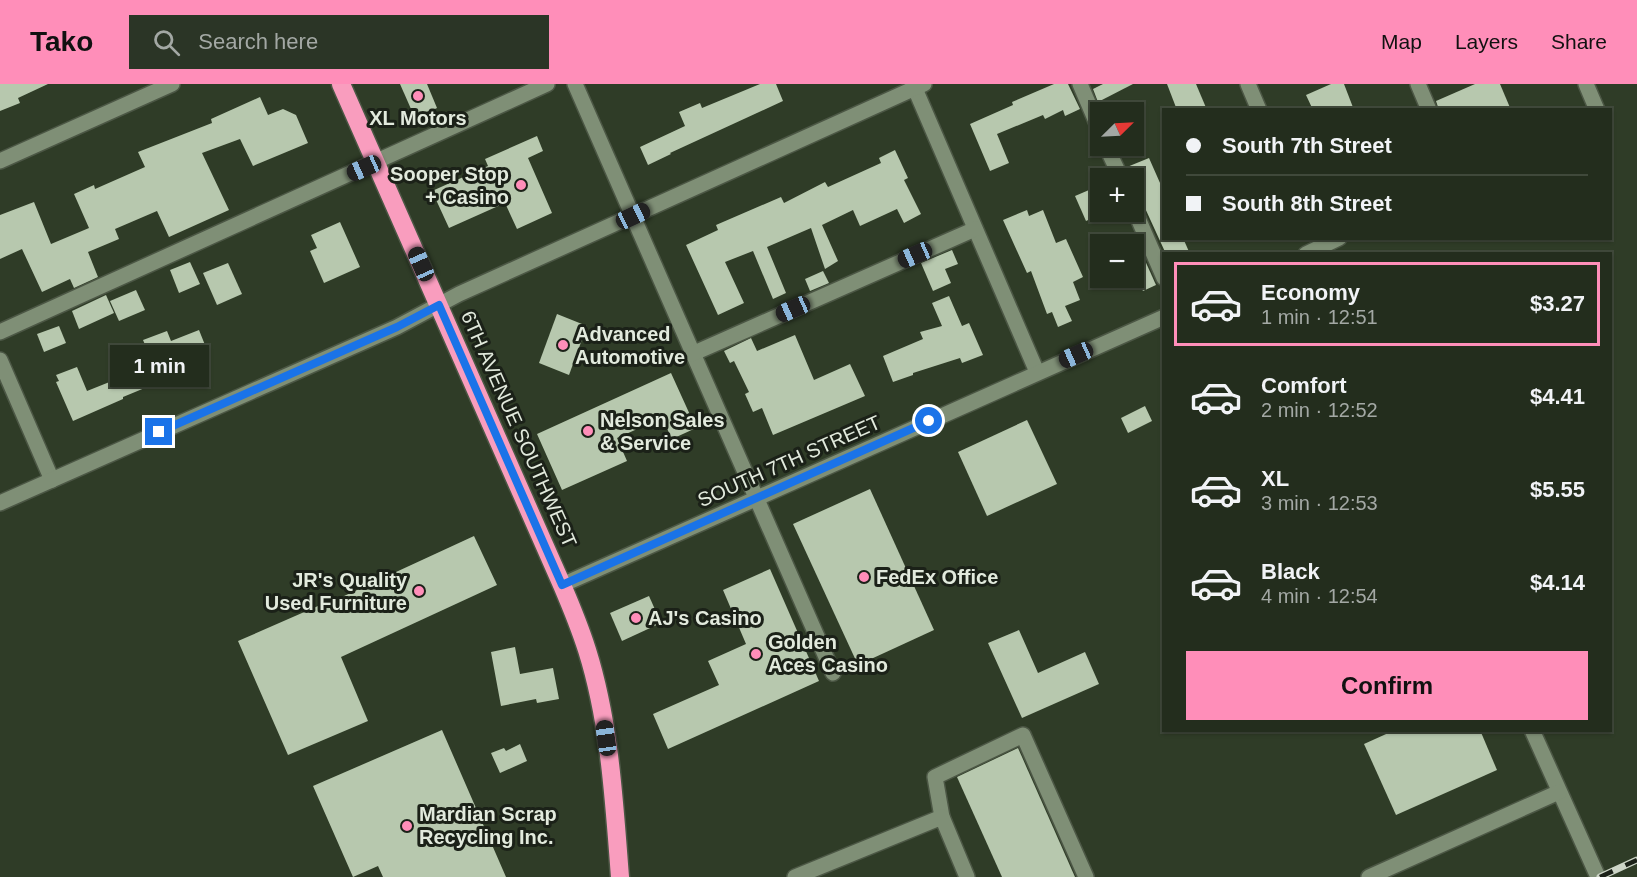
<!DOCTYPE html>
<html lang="en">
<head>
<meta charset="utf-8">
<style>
	body { margin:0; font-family:Arial,sans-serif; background:#2b3526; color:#f1f3f6; height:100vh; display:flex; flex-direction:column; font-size:22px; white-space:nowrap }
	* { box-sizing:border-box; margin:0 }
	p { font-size:20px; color:#a3a8a4 }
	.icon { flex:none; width:33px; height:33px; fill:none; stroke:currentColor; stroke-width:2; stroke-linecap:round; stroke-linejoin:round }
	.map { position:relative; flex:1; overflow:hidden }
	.sheet { position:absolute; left:1162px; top:168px; width:450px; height:480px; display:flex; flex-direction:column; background:#232d1d; border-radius:0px; box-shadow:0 2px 4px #0004,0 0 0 2px #40493b }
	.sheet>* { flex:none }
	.guide { position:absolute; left:1162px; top:24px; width:450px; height:132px; border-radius:0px; box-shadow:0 2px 4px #0004,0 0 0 2px #40493b; display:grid; align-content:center; height:132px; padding:0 24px; background:#232d1d }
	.needle { width:39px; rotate:66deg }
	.fabs { position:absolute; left:1090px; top:18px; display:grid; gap:12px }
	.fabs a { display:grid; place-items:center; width:54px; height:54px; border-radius:0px; background:#232d1d; box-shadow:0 2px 4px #0004,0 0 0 2px #40493b; font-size:30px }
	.end { position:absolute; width:27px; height:27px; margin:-14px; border:8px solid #1a73e8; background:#fff; box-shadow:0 0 0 3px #fff }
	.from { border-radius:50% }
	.bubble { position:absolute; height:42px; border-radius:0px; background:#232d1d; box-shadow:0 2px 4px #0004,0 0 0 2px #40493b; font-size:20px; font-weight:700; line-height:42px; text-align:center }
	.car { position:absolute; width:18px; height:36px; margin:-18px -9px; border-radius:8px; box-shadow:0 0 4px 2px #0007; background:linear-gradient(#222 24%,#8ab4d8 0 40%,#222 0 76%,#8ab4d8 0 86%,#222 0) }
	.guide b { display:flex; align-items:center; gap:21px; height:57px; font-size:22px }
	.guide b+b { border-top:2px solid #40493b }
	.guide i { width:15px; height:15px; background:#f1f3f6 }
	ul { padding:10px 0 0; list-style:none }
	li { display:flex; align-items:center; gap:18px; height:84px; margin:0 12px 9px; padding:0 12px; border:3px solid transparent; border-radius:0px }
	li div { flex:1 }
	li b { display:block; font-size:22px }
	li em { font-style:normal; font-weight:700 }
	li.active { border-color:#ff8eb9 }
	li>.icon { width:54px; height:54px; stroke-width:1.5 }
	.cta { display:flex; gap:12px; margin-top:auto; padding:12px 24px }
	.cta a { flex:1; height:69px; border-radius:0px; background:#ff8eb9; color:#111; font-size:24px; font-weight:700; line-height:69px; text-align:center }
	header { display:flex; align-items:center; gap:36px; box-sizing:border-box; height:84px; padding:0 30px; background:#ff8eb9; color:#111 }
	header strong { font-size:28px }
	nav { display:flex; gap:33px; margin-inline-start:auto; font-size:21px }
	.search { width:420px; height:54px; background:#2b3526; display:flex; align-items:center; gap:15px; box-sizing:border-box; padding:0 21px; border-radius:0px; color:#a3a8a4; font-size:22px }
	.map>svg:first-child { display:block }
</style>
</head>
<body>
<header>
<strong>Tako</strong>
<div class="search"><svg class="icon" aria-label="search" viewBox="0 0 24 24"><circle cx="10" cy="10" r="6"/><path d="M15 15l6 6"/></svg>Search here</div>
<nav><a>Map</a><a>Layers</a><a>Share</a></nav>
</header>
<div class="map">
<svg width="1637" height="793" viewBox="0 0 1637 793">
	<rect width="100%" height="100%" fill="#2f3c27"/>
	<g fill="#b7c8ae">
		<polygon points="0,0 48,0 18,14 20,19 0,27"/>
		<polygon points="400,0 427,0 437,24 415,34"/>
		<polygon points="760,0 776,0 783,17 670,69 671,70 648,81 640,63 685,42 679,28 700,19 702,24"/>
		<polygon points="1054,0 1068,0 1080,25 1065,32 1063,26 1045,35 1043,31 997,50 1009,79 990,87 970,40 1013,21 1012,18"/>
		<polygon points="1103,0 1133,0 1098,18 1093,5"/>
		<polygon points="1167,0 1196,0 1207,26 1177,26"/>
		<polygon points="1331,0 1344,0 1354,26 1313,26 1306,11"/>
		<polygon points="1475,0 1500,0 1511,26 1439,26 1436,17"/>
		<polygon points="260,13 268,31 283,25 296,31 308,59 253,82 240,55 202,69 229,126 169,153 157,127 115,145 119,155 88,168 98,193 74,204 70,195 42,208 22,165 0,175 0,131 34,118 51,160 89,144 74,110 94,101 95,105 145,83 138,68 212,39 211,35"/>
		<polygon points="537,52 543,67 528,74 552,129 517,145 505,119 449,144 432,107 488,82 485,75"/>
		<polygon points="895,66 908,94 904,96 921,130 904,139 897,125 860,142 853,126 822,141 838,177 825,185 811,144 767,163 786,209 773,215 753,167 725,178 744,219 718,231 686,161 718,146 716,141 781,113 784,119 825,98 828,103 881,79 879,74"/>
		<polygon points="1149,74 1164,108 1164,154 1183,154 1190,170 1166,170 1134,100 1134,94 1132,94 1127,83"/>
		<polygon points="1096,103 1101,114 1101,130 1086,137 1075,112"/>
		<polygon points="1027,126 1029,132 1043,126 1056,159 1066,155 1083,193 1073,198 1080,216 1065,222 1072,237 1058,243 1052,228 1047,230 1031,187 1027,189 1003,136"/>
		<polygon points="340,138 360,183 324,199 310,167 317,164 311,151"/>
		<polygon points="1134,152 1156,201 1143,207 1134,189"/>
		<polygon points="952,166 958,180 945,185 951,199 933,207 921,179"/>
		<polygon points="190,178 200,200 179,209 170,186"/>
		<polygon points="228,179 242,210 217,221 203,189"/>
		<polygon points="823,187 829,199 810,207 805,195"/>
		<polygon points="136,206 145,226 119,237 110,217"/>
		<polygon points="106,211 114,229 79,245 72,227"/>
		<polygon points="949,212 962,242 969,239 983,271 962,279 960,274 913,289 913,291 893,298 883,272 923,255 920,248 942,242 932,219"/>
		<polygon points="557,230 587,242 569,291 539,279"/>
		<polygon points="59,242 66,259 44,268 37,250"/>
		<polygon points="199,246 211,276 191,284 189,281 150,297 152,301 123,313 123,315 73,337 56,298 59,297 56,291 77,283 87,307 127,291 123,280 149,270 143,256 167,247 171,257"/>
		<polygon points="795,251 814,296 850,280 865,312 773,351 762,324 753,328 745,310 749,308 734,277 730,279 724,267 751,254 757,267"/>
		<polygon points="671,289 696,344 672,355 662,334 617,354 627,377 562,406 537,350"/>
		<polygon points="1145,322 1152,337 1128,349 1121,334"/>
		<polygon points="1027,336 1057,400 987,432 958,368"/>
		<polygon points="870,405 934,546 858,581 793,440"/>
		<polygon points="474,452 497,501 341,573 368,637 288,671 238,557 318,522 318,524"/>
		<polygon points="770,485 819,597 668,665 653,630 719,601 708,577 746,560 723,506"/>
		<polygon points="649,512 661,539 622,557 610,529"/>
		<polygon points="1019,546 1038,589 1085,568 1099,600 1022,634 988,559"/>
		<polygon points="515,563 520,590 553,584 559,615 537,619 536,615 501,622 491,568"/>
		<polygon points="442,646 506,793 383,793 378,782 353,793 313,702"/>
		<polygon points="1395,646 1480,646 1497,686 1396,731 1364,660"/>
		<polygon points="520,660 527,677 500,689 491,669 504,664 506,667"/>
		<polygon points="1018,664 1075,793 1002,793 957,693"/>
	</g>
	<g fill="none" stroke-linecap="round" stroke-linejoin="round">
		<defs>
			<g id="minor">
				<polyline points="575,0 833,589"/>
				<polyline points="913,0 1037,288"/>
				<polyline points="1080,0 1101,49"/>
				<polyline points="1248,0 1259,26"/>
				<polyline points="1418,0 1429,26"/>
				<polyline points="1586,0 1597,26"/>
				<polyline points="1106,62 1121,94"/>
				<polyline points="0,77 172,0"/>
				<polyline points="1134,125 1164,194"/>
				<polyline points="1306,170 1339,154"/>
				<polyline points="0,248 547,0"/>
				<polyline points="692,270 975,145"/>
				<polyline points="0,276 52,396"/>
				<polyline points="0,419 397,243 459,210 924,0"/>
				<polyline points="562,501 1164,233"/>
				<polyline points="1532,646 1598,793"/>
				<polyline points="942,733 935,693 1023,651 1086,793"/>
				<polyline points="795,793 942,733 967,793"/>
				<polyline points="1369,793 1559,708"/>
			</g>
			<path id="highway" d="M 341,0 L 562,501 C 571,522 580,544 587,566 C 610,639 614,717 620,793"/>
		</defs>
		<use href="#minor" stroke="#4c5745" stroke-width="18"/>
		<use href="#highway" stroke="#4c5745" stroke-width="21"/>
		<use href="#minor" stroke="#7f8f76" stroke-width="15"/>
		<use href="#highway" stroke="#f99dbe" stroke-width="18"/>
		<defs>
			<polyline id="rail" points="1600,793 1637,776"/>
		</defs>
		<use href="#rail" stroke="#cdd5c7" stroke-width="7"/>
		<use href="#rail" stroke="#1b2118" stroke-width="4.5" stroke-dasharray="14" stroke-linecap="butt"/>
	</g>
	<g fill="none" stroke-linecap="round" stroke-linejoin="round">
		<polyline stroke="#1a73e8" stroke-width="8" points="159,348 397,243 439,221 562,501 929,337"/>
	</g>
	<g fill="#ff8eb9" stroke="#1b2118" stroke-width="2">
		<circle cx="418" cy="12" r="6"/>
		<circle cx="521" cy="101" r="6"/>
		<circle cx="563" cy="261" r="6"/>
		<circle cx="588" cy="347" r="6"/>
		<circle cx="864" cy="493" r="6"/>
		<circle cx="419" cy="507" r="6"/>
		<circle cx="636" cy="534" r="6"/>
		<circle cx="756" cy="570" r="6"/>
		<circle cx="407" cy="742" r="6"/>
	</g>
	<g text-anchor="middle" stroke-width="6" stroke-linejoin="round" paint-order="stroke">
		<g font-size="20" font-weight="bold" fill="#e2eadd" stroke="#1b2118" text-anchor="start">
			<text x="418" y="41" text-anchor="middle">XL Motors</text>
			<text x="509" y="97" text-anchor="end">Sooper Stop<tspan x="509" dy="23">+ Casino</tspan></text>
			<text x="575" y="257">Advanced<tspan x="575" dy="23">Automotive</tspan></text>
			<text x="600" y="343">Nelson Sales<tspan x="600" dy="23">&amp; Service</tspan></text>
			<text x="876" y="500">FedEx Office</text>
			<text x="407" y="503" text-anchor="end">JR's Quality<tspan x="407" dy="23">Used Furniture</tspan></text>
			<text x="648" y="541">AJ's Casino</text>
			<text x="768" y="565">Golden<tspan x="768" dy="23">Aces Casino</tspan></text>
			<text x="419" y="737">Mardian Scrap<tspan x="419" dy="23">Recycling Inc.</tspan></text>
		</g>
		<g font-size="20" fill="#e2eadd" stroke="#1b2118">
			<text transform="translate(519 345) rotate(66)" y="7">6TH AVENUE SOUTHWEST</text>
			<text transform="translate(789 377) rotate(-24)" y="7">SOUTH 7TH STREET</text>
		</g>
	</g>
</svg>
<div class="fabs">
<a><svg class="needle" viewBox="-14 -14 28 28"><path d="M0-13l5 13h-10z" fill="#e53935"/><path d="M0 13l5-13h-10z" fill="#a3a8a4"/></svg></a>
<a>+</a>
<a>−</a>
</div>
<i class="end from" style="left:929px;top:337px"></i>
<i class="end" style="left:159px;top:348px"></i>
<div class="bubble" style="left:110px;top:261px;width:99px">1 min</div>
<i class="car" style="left:364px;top:84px;rotate:246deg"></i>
<i class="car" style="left:633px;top:132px;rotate:65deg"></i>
<i class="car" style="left:915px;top:171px;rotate:246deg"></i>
<i class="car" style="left:421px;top:180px;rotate:336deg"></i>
<i class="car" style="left:793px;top:225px;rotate:246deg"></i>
<i class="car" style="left:1076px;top:271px;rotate:246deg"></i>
<i class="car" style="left:606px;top:654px;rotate:352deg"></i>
<div class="guide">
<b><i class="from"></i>South 7th Street</b>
<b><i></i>South 8th Street</b>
</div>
<section class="sheet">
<ul>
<li class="active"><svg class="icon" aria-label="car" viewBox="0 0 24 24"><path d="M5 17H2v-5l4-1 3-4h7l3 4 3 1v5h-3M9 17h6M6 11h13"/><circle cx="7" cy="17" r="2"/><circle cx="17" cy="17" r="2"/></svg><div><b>Economy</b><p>1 min · 12:51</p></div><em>$3.27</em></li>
<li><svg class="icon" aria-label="car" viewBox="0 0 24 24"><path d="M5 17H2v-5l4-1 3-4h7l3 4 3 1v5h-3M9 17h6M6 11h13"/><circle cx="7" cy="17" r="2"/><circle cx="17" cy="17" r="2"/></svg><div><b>Comfort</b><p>2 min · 12:52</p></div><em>$4.41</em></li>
<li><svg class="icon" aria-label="car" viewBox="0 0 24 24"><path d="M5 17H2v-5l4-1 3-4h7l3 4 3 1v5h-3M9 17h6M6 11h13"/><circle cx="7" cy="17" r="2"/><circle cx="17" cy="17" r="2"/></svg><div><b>XL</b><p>3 min · 12:53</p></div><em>$5.55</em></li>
<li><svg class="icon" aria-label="car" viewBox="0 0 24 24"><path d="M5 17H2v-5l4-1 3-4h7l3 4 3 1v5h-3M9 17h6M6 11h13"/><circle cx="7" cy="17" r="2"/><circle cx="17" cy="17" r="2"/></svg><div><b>Black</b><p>4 min · 12:54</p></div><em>$4.14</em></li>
</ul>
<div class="cta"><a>Confirm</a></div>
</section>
</div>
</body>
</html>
